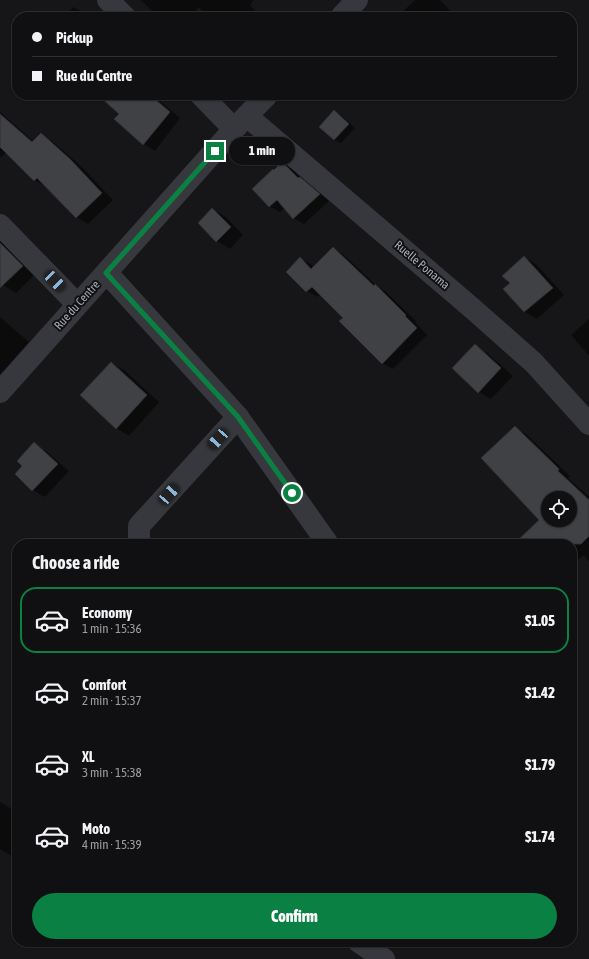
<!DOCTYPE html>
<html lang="en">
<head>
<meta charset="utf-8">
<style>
	body { margin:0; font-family:"Asap Condensed",sans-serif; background:#1e1e20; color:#f1f3f6; height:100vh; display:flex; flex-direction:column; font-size:15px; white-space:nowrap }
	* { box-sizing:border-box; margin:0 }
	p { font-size:13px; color:#9c9d9f }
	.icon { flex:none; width:22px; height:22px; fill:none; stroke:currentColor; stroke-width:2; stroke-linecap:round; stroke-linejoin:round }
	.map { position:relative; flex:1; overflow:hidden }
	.side { position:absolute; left:12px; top:539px; width:565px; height:408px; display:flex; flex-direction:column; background:#101012; border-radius:16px; box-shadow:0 1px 3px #0004,0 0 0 1px #303032 }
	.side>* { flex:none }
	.hud { position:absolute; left:12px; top:12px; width:565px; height:88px; border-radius:16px; box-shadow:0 1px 3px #0004,0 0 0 1px #303032; display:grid; align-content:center; height:88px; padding:0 20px; background:#101012 }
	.buttons { position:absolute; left:541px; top:491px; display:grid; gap:8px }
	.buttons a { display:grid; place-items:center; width:36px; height:36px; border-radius:50%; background:#101012; box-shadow:0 1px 3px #0004,0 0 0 1px #303032; font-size:20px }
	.end { position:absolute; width:18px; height:18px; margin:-9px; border:5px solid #0b8043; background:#fff; box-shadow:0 0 0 2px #fff }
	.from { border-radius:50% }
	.bubble { position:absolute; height:28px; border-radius:14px; background:#101012; box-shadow:0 1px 3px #0004,0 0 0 1px #303032; font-size:13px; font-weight:800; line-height:28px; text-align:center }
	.car { position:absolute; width:12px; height:24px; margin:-12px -6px; border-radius:5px; box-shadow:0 0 3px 1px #0007; background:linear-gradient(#222 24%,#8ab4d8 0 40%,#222 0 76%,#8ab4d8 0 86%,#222 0) }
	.hud b { display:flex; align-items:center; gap:14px; height:38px; font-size:15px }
	.hud b+b { border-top:1px solid #303032 }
	.hud i { width:10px; height:10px; background:#f1f3f6 }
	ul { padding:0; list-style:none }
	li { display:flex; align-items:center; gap:12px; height:66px; margin:0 8px 6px; padding:0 12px; border:2px solid transparent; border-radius:16px }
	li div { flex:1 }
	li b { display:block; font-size:15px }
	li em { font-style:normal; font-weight:800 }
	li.current { border-color:#0b8043 }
	li>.icon { width:36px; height:36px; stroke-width:1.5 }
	h2 { padding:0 20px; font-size:18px; line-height:48px }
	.action { display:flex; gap:8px; margin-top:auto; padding:8px 20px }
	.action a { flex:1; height:46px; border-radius:24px; background:#0b8043; color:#fff; font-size:16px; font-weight:800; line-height:46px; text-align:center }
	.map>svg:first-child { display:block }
</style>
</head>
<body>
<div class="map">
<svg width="589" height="959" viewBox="0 0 589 959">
	<rect width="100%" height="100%" fill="#161618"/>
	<g fill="#0007" fill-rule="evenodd">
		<polygon points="141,0 254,0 250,5 256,12 250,17 207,17 199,7 191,17 158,17"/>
		<polygon points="415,0 440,0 456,17 403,17 400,14"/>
		<polygon points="73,7 84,13 89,17 65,17"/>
		<polygon points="99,95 153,95 180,118 155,151 144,144 116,119 120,114"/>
		<polygon points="334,111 341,115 355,128 341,143 334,140 320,127"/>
		<polygon points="0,112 34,142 41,135 53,142 82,167 113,200 88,224 76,217 47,187 35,180 6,152 2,157 0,156"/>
		<polygon points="282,164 293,170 304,181 310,185 329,201 304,224 293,218 285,208 280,212 269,206 275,171"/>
		<polygon points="212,209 226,217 243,235 230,249 217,241 199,223"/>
		<polygon points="0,240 35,274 16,293 0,283"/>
		<polygon points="333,248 343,254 377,286 386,292 416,321 415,322 427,335 393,369 382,363 344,318 321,294 317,297 307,291 300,258 311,264 314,268"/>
		<polygon points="524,257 536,264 564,295 537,319 525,312 505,289 511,283"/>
		<polygon points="0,317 29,342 0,374"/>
		<polygon points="589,319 589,356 571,335"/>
		<polygon points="475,346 487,353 513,376 491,399 479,392 453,368"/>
		<polygon points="111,363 124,370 159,402 129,436 116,428"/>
		<path d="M 515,428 L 526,434 L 570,476 L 568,478 L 588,496 L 589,495 L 589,561 L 583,555 L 572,566 L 572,544 L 522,544 L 540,520 ZM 548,498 L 570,498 L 570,520 L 548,520 Z"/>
		<polygon points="34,444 46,451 69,471 45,497 33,490 16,474 24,465"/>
		<polygon points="0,802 17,812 17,855 15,858 0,849"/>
	</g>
	<g fill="#404145" stroke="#303034" fill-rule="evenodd">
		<polygon points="98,95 150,95 170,112 143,145 114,119 119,114"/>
		<polygon points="334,110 349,124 334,140 319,127"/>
		<polygon points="0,114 32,142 41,133 70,159 102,193 76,218 37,178 34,181 0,147"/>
		<polygon points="282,162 298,178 300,177 320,194 293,219 277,200 269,207 252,189 273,169 274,170"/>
		<polygon points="212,208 231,227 216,242 198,223"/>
		<polygon points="0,243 23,266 0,288"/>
		<polygon points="333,247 374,286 375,284 406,315 405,316 417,328 382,364 339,321 343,318 312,287 306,292 286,272 300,257 311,269"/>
		<polygon points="524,256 553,288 524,312 503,289 510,283 502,276"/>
		<polygon points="475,344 501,368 478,393 452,368"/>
		<polygon points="111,362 147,395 116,429 80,395"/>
		<path d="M 515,426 L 559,469 L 558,471 L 589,500 L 589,536 L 581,544 L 514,544 L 539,520 L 481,458 ZM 548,498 L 570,498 L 570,520 L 548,520 Z"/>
		<polygon points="34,442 58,464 32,491 15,474 22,466 17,461"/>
	</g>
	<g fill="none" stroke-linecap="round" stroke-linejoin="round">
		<g stroke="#37383d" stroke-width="22">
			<polyline points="108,0 125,17"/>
			<polyline points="341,17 357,0"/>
			<polyline points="201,95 234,129"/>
			<polyline points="247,116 473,309 534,363 589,424"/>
			<polyline points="0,225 77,304"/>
			<polyline points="107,273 238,417 328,544"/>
			<polyline points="0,392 234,129 267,95"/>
			<polyline points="139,544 139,526 238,417"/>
			<polyline points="359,942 384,959"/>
		</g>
	</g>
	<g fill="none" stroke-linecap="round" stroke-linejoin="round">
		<polyline stroke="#0b8043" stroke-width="5" points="215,151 106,273 238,417 292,493"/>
	</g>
	<g text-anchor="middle" stroke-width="4" stroke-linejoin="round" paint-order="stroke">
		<g font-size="12" fill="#a8adb8" stroke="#111113">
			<text transform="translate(422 265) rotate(40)" y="4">Ruelle Ponama</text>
			<text transform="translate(77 305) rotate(-48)" y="4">Rue du Centre</text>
		</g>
	</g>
</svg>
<div class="buttons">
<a><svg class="icon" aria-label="locate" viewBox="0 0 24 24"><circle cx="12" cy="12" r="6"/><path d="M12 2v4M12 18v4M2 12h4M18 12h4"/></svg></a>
</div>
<i class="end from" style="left:292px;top:493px"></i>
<i class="end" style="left:215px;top:151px"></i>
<div class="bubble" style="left:229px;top:137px;width:66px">1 min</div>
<i class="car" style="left:55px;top:281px;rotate:136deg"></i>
<i class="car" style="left:218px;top:439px;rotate:222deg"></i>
<i class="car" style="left:169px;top:494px;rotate:42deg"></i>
<div class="hud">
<b><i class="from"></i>Pickup</b>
<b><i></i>Rue du Centre</b>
</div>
<section class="side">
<h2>Choose a ride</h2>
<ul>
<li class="current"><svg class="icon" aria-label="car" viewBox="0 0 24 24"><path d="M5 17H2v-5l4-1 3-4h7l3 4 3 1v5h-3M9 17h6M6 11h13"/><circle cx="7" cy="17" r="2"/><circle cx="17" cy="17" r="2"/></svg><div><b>Economy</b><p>1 min · 15:36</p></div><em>$1.05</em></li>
<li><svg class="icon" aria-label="car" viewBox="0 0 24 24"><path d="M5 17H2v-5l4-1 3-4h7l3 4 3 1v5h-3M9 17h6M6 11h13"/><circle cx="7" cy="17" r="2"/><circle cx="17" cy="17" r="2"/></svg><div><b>Comfort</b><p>2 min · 15:37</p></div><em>$1.42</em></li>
<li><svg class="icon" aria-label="car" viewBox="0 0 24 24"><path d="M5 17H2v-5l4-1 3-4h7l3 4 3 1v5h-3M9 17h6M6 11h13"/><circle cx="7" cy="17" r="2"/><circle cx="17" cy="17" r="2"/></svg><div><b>XL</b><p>3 min · 15:38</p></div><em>$1.79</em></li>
<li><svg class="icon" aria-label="car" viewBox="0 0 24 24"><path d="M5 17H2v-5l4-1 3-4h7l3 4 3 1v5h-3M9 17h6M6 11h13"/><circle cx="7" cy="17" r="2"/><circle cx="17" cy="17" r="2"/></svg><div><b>Moto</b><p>4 min · 15:39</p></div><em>$1.74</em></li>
</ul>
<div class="action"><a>Confirm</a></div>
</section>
</div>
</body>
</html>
